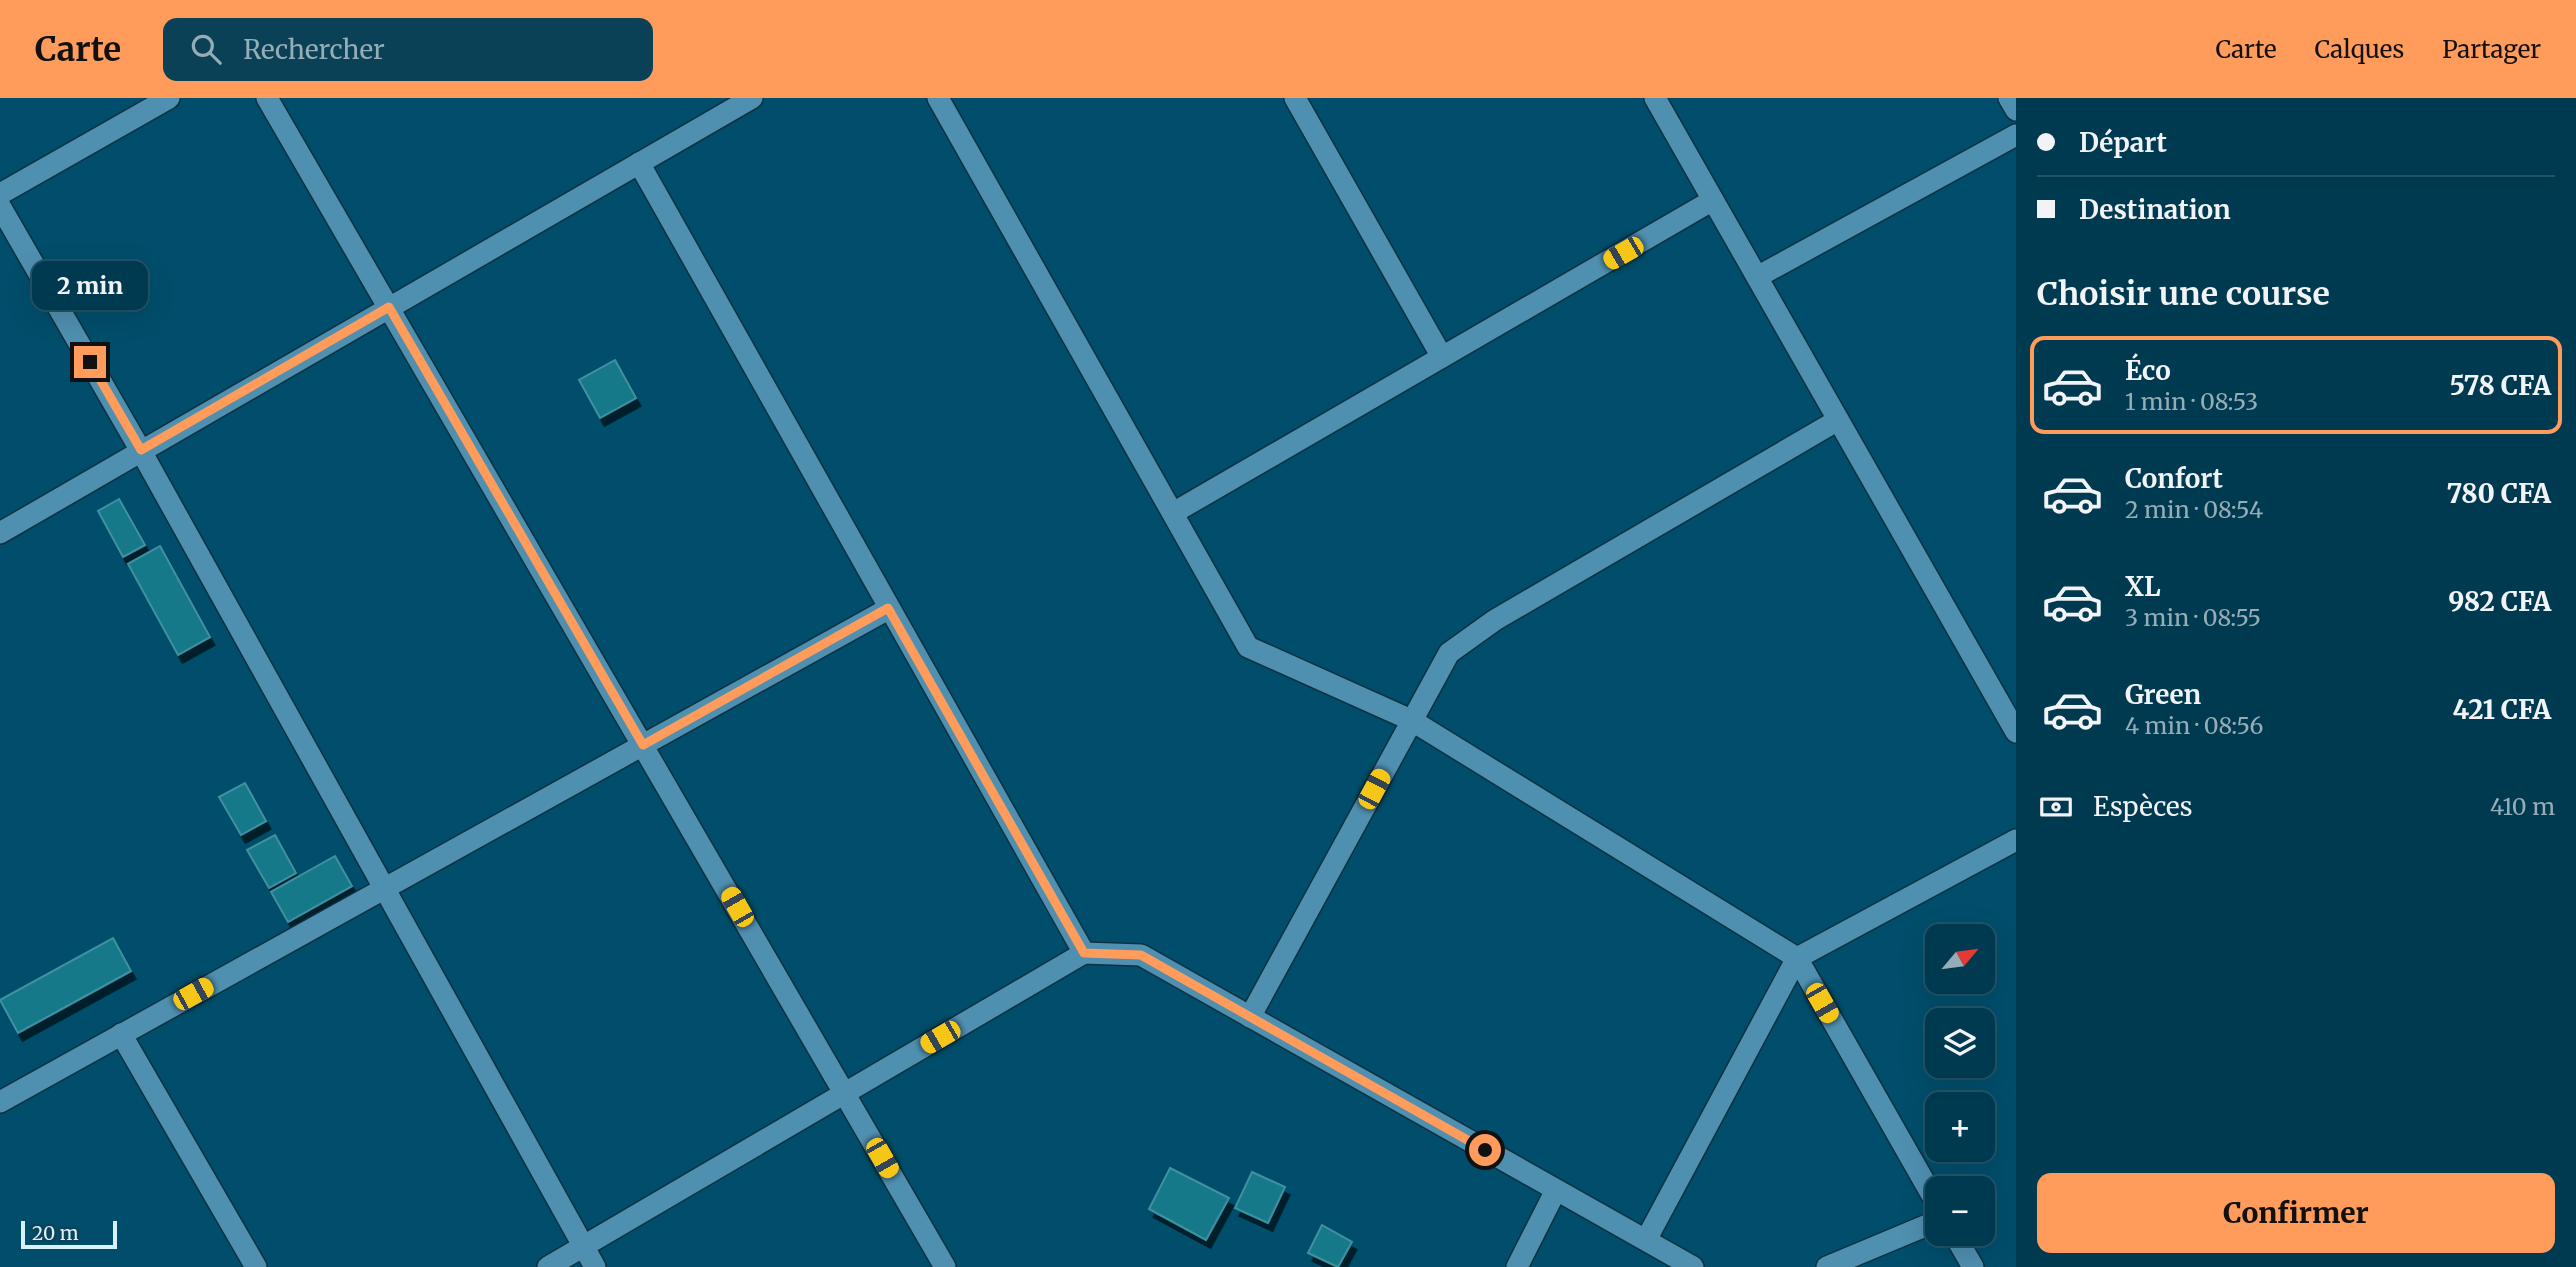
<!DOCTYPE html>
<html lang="fr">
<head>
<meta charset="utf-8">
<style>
	body { margin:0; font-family:Merriweather,serif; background:#0a4157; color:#f1f3f6; height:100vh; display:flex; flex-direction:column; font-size:26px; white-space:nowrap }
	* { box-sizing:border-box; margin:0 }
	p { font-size:23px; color:#95adb7 }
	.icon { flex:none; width:38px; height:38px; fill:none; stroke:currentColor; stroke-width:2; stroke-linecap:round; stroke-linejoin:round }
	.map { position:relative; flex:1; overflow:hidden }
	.drawer { display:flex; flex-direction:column; background:#003a50; width:560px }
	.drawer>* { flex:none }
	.guide { display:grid; align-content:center; height:154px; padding:0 21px; background:#003a50 }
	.needle { width:46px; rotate:61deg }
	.buttons { position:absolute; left:1925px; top:826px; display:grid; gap:14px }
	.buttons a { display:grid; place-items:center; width:70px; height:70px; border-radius:14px; background:#003a50; box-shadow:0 7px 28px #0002,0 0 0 2px #225467; font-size:35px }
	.scale { position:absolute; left:21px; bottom:18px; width:96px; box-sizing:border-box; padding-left:7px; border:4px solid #d7f1ff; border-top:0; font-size:19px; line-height:24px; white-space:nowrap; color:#d7f1ff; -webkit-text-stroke:5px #0e4259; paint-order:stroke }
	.end { position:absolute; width:32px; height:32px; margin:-16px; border:9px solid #ff9b5b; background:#111; box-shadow:0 0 0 4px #111 }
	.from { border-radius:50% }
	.bubble { position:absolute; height:49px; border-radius:14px; background:#003a50; box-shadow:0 7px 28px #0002,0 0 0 2px #225467; font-size:23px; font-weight:800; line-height:49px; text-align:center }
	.car { position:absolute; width:21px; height:42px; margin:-21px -10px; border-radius:9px; box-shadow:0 0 5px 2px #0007; background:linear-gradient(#f5c518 24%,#345 0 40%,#f5c518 0 76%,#345 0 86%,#f5c518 0) }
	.guide b { display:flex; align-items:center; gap:24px; height:66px; font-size:26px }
	.guide b+b { border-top:2px solid #225467 }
	.guide i { width:18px; height:18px; background:#f1f3f6 }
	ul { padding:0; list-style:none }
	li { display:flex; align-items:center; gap:21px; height:98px; margin:0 14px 10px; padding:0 7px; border:4px solid transparent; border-radius:14px }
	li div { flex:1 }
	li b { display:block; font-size:26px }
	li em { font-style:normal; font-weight:800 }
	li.active { border-color:#ff9b5b }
	li>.icon { width:63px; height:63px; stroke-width:1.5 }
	h2 { padding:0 21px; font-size:32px; line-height:84px }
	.pay { display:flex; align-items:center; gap:18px; height:77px; padding:0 21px; font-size:26px }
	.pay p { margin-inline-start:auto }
	.primary-button { display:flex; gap:14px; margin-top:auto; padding:14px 21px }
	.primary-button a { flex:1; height:80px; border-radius:14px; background:#ff9b5b; color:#111; font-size:28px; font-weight:800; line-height:80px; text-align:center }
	header { display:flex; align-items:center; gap:42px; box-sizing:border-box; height:98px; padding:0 35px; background:#ff9b5b; color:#111 }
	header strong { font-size:33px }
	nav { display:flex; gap:38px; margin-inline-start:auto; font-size:24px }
	.search { width:490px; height:63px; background:#0a4157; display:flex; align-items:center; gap:18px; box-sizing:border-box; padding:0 24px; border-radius:14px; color:#95adb7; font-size:26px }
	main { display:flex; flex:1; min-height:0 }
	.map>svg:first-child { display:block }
</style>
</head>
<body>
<header>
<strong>Carte</strong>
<div class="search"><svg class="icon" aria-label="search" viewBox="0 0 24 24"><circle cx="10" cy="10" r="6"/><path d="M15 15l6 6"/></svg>Rechercher</div>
<nav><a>Carte</a><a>Calques</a><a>Partager</a></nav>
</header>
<main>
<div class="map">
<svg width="2016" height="1169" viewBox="0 0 2016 1169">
	<defs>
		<filter id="shadow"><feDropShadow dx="4.5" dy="8" stdDeviation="0" flood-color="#0009"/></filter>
	</defs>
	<rect width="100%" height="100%" fill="#004e6b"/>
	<g fill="#197989" stroke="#3f91a0" stroke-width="2" filter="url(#shadow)">
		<polygon points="615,262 636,300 600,320 579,282"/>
		<polygon points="119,401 145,447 123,459 98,413"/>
		<polygon points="160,448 210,539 178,557 128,466"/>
		<polygon points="245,685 266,723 241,737 219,699"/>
		<polygon points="275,737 296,775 269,790 247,752"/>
		<polygon points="335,758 352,788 288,824 271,794"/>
		<polygon points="113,840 131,873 18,935 0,902"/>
		<polygon points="1170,1070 1229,1100 1206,1142 1149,1111"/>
		<polygon points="1252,1074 1285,1089 1268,1125 1235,1110"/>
		<polygon points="1322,1127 1352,1144 1338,1169 1308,1155"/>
	</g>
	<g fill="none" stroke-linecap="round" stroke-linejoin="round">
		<defs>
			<g id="street">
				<polyline points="267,0 945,1169"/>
				<polyline points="938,0 1248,549 1411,622 1797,860 1937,1106"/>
				<polyline points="1295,0 1442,259"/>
				<polyline points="2009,0 2016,12"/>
				<polyline points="639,65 1084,855"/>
				<polyline points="0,108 141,353 595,1169"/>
				<polyline points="1757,179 2016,37"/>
				<polyline points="1173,415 1713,102"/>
				<polyline points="0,435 752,0"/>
				<polyline points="1250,919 1449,555 1495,522 1838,322"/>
				<polyline points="121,936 256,1169"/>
				<polyline points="0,1004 888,511"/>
				<polyline points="1954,1136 1973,1169"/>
				<polyline points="1646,1142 1797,860 2016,742"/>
				<polyline points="548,1169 1084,855 1141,857 1693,1169"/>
				<polyline points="1517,1169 1556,1092"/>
				<polyline points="1827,1169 1937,1123"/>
			</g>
			<g id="secondary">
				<polyline points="1655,0 2016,634"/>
				<polyline points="0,96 169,0"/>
			</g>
		</defs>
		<use href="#street" stroke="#0f3141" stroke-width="24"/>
		<use href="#secondary" stroke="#0f3141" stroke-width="24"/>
		<use href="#street" stroke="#4f8faf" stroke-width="21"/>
		<use href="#secondary" stroke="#4f8faf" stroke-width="21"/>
	</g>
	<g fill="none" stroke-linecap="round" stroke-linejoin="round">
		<polyline stroke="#ff9b5b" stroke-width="9" points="90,264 141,352 389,209 643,647 888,510 1084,855 1141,857 1485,1052"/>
	</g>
</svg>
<div class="buttons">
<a><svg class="needle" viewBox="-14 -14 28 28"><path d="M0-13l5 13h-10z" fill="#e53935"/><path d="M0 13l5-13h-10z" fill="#95adb7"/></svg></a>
<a><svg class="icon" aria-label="layers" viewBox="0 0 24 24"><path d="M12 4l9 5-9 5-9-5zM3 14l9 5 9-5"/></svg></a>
<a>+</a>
<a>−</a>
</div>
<div class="scale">20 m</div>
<i class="end from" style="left:1485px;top:1052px"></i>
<i class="end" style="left:90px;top:264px"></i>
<div class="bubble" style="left:32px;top:163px;width:116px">2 min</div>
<i class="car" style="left:1623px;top:155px;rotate:240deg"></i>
<i class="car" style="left:1374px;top:691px;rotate:28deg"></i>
<i class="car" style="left:737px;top:809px;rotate:330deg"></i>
<i class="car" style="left:193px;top:896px;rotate:61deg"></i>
<i class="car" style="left:1822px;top:905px;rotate:150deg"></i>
<i class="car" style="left:940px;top:939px;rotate:240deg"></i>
<i class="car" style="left:882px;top:1060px;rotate:150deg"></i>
</div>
<section class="drawer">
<div class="guide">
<b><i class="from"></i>Départ</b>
<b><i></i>Destination</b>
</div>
<h2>Choisir une course</h2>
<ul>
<li class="active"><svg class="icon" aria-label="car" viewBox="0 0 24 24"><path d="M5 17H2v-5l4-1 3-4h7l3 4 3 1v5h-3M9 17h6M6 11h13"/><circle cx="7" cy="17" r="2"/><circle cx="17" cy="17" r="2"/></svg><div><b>Éco</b><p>1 min · 08:53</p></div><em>578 CFA</em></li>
<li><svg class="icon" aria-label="car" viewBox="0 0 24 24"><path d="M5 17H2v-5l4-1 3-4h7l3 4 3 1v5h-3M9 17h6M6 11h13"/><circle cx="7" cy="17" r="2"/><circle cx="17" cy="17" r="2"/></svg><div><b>Confort</b><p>2 min · 08:54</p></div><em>780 CFA</em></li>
<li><svg class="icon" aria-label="car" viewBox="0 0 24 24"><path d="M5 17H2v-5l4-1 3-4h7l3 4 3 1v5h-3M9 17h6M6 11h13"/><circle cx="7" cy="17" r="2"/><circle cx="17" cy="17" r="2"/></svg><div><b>XL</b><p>3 min · 08:55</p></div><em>982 CFA</em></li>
<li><svg class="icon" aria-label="car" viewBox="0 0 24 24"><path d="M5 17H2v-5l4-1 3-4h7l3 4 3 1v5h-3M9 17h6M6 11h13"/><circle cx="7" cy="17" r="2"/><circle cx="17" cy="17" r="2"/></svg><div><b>Green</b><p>4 min · 08:56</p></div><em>421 CFA</em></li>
</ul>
<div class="pay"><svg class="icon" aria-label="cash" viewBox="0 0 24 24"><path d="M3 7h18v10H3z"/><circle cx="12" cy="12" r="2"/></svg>Espèces<p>410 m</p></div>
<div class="primary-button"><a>Confirmer</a></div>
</section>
</main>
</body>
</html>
